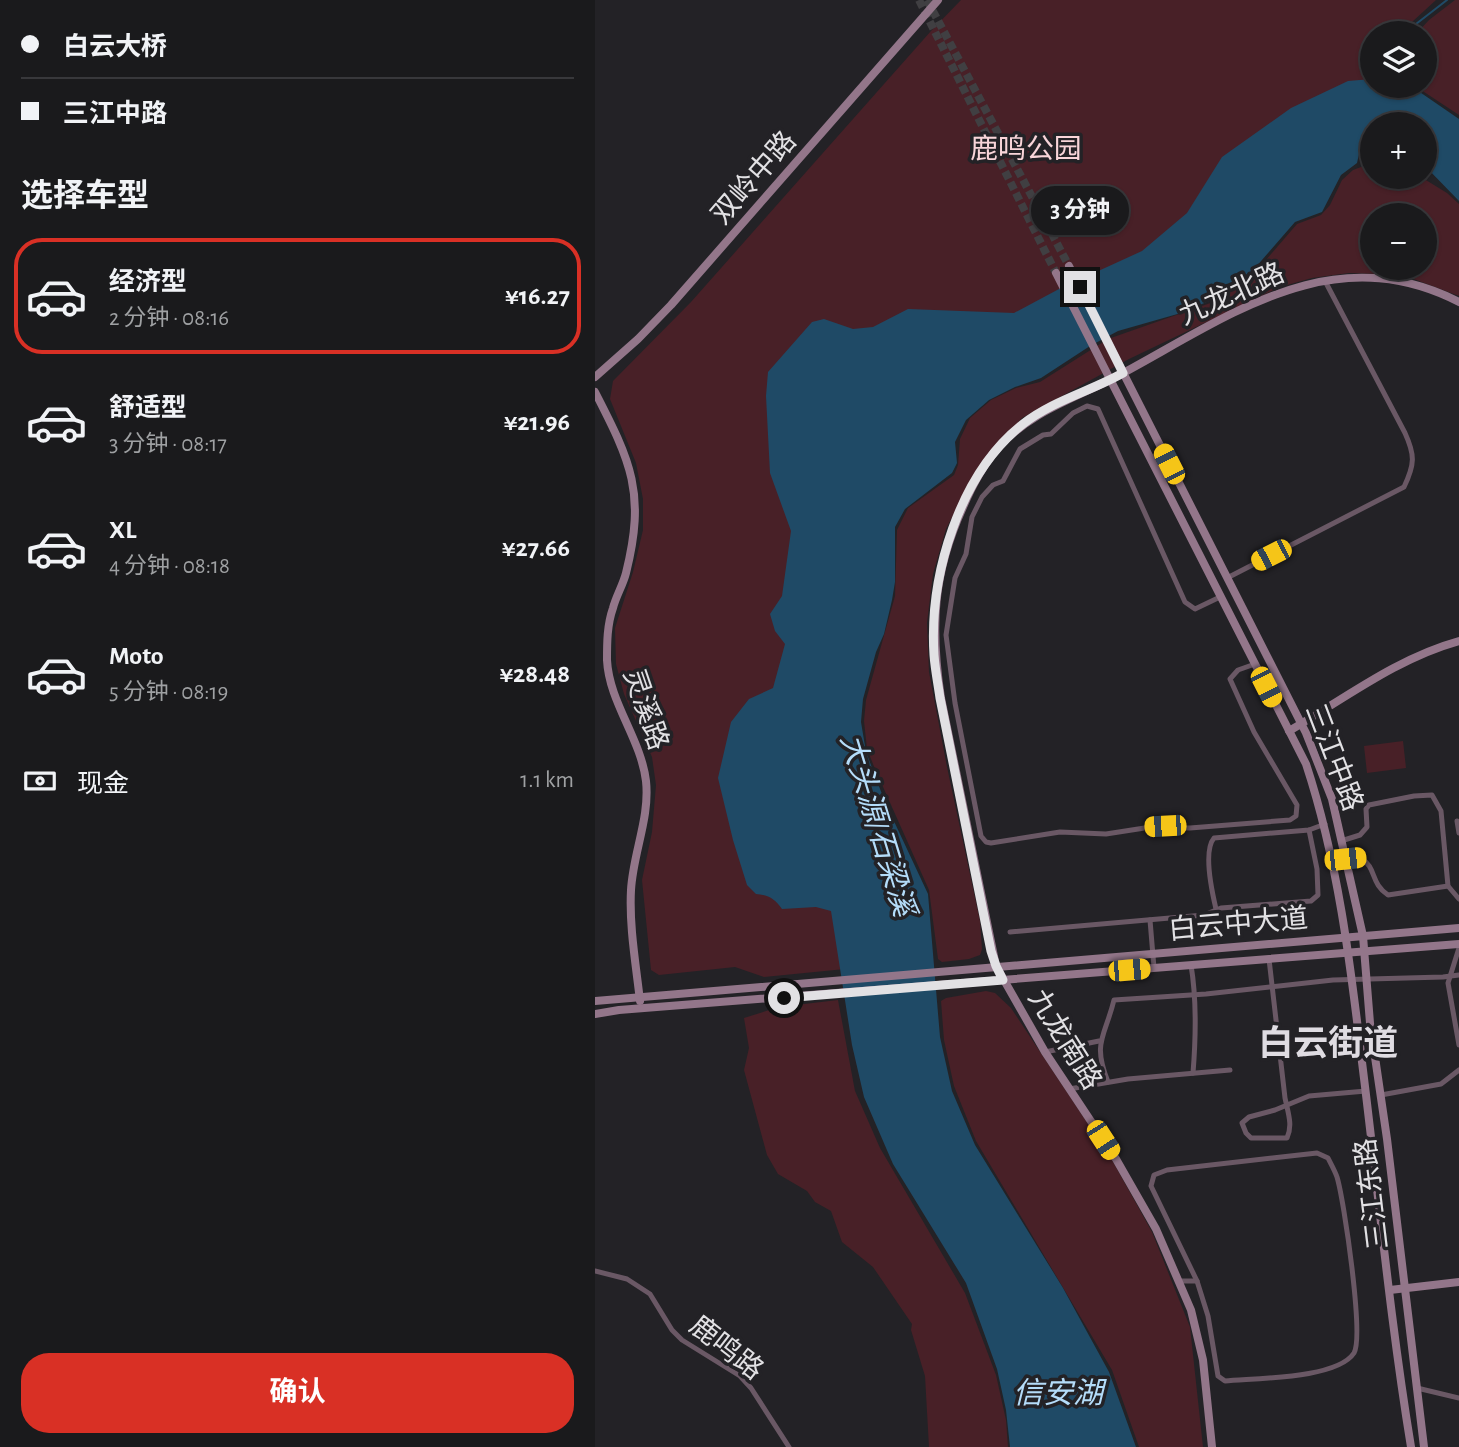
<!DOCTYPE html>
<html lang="zh">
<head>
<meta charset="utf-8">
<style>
	body { margin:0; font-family:"Alegreya Sans","Noto Sans SC",sans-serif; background:#272729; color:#f1f3f6; height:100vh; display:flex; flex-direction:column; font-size:26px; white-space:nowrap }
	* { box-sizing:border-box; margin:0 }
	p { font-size:23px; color:#9fa1a3 }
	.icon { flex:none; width:38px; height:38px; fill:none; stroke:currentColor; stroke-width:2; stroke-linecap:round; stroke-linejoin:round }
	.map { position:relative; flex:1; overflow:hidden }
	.drawer { display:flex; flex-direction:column; background:#1a1a1c; width:595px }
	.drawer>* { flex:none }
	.top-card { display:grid; align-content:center; height:154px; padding:0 21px; background:#1a1a1c }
	.tools { position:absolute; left:765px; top:21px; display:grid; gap:14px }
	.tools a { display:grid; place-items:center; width:77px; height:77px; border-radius:50%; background:#1a1a1c; box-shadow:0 2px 5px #0004,0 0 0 2px #38383b; font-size:35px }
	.end { position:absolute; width:32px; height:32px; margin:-16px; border:9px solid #e2e1e4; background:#111; box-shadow:0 0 0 4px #111 }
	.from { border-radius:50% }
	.bubble { position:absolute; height:49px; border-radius:24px; background:#1a1a1c; box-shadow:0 2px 5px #0004,0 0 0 2px #38383b; font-size:23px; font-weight:700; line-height:49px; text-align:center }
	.car { position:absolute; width:21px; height:42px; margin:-21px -10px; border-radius:9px; box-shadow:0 0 5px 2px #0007; background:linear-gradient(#f5c518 24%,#345 0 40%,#f5c518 0 76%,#345 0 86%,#f5c518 0) }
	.top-card b { display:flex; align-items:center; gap:24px; height:66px; font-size:26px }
	.top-card b+b { border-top:2px solid #38383b }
	.top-card i { width:18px; height:18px; background:#f1f3f6 }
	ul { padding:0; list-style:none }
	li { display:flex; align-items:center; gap:21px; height:116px; margin:0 14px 10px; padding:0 7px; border:4px solid transparent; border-radius:28px }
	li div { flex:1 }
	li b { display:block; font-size:26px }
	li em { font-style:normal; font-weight:700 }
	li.selected { border-color:#d93025 }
	li>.icon { width:63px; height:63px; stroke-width:1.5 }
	h2 { padding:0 21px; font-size:32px; line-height:84px }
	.pay { display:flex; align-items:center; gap:18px; height:77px; padding:0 21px; font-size:26px }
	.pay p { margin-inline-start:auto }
	.cta { display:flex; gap:14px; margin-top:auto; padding:14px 21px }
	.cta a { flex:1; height:80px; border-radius:28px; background:#d93025; color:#fff; font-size:28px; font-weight:700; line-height:80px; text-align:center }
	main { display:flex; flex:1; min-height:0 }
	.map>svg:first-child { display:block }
</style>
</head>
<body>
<main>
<section class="drawer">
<div class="top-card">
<b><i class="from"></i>白云大桥</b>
<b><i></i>三江中路</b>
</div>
<h2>选择车型</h2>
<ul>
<li class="selected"><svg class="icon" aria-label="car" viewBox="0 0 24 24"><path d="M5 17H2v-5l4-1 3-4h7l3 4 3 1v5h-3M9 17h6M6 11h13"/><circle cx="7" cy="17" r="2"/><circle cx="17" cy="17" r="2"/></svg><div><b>经济型</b><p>2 分钟 · 08:16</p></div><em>¥16.27</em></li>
<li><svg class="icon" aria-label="car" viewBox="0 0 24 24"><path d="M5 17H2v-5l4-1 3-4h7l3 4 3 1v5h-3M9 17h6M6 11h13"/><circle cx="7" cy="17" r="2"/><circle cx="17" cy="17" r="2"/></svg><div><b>舒适型</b><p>3 分钟 · 08:17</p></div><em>¥21.96</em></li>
<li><svg class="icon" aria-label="car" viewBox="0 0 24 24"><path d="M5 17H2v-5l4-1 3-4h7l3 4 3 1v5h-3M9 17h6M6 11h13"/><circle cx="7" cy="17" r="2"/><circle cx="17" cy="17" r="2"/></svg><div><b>XL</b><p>4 分钟 · 08:18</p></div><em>¥27.66</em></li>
<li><svg class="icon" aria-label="car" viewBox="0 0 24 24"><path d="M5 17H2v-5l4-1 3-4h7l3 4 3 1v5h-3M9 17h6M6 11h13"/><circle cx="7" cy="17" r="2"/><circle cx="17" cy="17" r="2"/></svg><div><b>Moto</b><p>5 分钟 · 08:19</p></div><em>¥28.48</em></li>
</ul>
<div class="pay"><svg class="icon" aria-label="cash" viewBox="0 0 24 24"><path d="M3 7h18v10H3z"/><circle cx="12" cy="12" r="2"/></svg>现金<p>1.1 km</p></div>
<div class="cta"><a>确认</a></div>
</section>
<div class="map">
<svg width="864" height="1447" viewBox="0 0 864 1447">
	<rect width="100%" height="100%" fill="#232226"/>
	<g fill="#482027" fill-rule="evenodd">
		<polygon points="366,0 841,0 805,33 777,33 777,85 589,220 200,531 192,642 230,903 240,909 250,969 169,977 140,967 64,975 56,970 47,880 57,832 61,785 57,757 29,694 21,664 20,628 38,572 48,530 48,499 41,463 15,399 18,381 96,302 336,31"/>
		<polygon points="860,0 864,0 864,115 820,86 830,86 830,33 822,33 834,20"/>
		<path d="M 777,163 L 777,177 L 826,177 L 852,193 L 864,204 L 864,296 L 816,278 L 785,274 L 754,273 L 717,278 L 685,287 L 534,359 L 427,418 L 382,469 L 351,529 L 338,574 L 332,623 L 334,672 L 352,767 L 385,921 L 387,949 L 385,955 L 374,959 L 347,962 L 343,959 L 334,890 L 280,769 L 272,749 L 269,721 L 271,700 L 300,596 L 302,530 L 313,508 L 359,475 L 363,465 L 365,439 L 375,418 L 396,400 L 421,388 L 445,382 L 513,339 L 624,300 L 646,284 L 664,268 L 702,224 L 726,215 L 735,205 L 747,180 L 758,170 ZM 777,215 L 830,215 L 830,268 L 777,268 Z"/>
		<polygon points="808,741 811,768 772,773 769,746"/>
		<polygon points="391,991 400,993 416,1008 517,1160 557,1232 595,1327 608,1447 544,1447 517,1370 381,1141 359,1086 349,1040 346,1001 351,998"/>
		<polygon points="243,1000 260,1091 285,1148 370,1293 401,1375 411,1420 413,1447 334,1447 330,1376 316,1330 317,1324 278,1267 247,1242 236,1211 220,1202 212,1191 183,1174 172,1155 149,1070 154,1048 149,1018 184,1007"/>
	</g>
	<path fill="#1f4a66" d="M 777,79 L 777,86 L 816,86 L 864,119 L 864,201 L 830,166 L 830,124 L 777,124 L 777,146 L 764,154 L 762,163 L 746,175 L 727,212 L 700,222 L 660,268 L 621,298 L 586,313 L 523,331 L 495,346 L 446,378 L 420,387 L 394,400 L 371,420 L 360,442 L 362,463 L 357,473 L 310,509 L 300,527 L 300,582 L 297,600 L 289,634 L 281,652 L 268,699 L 266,722 L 271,752 L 290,802 L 333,894 L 345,1037 L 357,1091 L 380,1145 L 468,1288 L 514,1372 L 541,1447 L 415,1447 L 411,1410 L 402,1369 L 371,1283 L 298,1164 L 269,1097 L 257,1045 L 236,911 L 221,907 L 187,909 C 180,899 174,895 161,894 L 152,885 L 138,840 L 123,778 L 136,722 L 154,699 L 178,688 L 190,644 L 180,631 L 175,614 L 187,596 L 196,531 L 175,473 L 171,396 L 173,372 L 217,322 L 229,319 L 258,329 L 278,327 L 313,309 L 419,313 L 464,289 L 547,251 L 592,213 L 627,157 L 696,108 L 753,81 Z"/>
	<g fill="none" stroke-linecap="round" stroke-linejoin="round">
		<polyline stroke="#1f4a66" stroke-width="2" points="814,33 821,24 852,0"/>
		<g stroke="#403f42" stroke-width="8" stroke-dasharray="8 4" stroke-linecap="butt">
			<polyline points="324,0 461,273"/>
			<polyline points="332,0 474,266"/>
		</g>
		<g stroke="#6a5865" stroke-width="5">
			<path d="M 632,578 L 809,487 C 820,464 820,455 810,433 L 730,281"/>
			<polyline points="625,597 600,609 590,602 503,409 492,406 478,413 456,434 448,435 425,449 408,481 398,485 387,497 377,517 371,554 360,578 351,635 360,703 386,836 391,842 396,843 465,832 511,834 556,827 595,828 695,820 701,816 702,805 659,732 635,679 643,670 660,664"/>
			<polyline points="862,821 864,833"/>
			<polyline points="746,841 765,835 772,827 771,809 774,805 819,796 837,795 846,811 853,886 864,899"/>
			<path d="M 750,859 L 766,858 C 782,868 775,883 793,895 L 853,886"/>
			<path d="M 621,909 C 617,892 608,851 619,838 L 714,830 L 730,824"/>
			<polyline points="555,920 559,968"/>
			<polyline points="415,932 609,915 626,908 716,901 723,895 722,869 714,830"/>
			<polyline points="864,948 853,983 864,1045"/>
			<path d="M 674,959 L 690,1098 C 693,1113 698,1125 692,1138 L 656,1138 L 651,1133 L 647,1123 L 654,1117 L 680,1110 L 714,1096 L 771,1091"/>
			<path d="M 596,965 C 602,1001 601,1036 598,1073"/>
			<polyline points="450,1052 504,1041"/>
			<path d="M 513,1082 C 497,1042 510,1037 519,1000 L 611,994 L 738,980 L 848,977 L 864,975"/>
			<polyline points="474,1089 533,1079 635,1070"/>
			<polyline points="786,1095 846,1084 864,1070"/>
			<path d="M 722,1153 L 733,1158 C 736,1164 740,1171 742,1177 C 749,1200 769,1336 759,1353 C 742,1379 660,1378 630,1381 L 623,1376 L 613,1316 L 602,1281 L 556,1186 L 559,1175 L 572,1170 Z"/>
			<polyline points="0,1271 32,1279 55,1294 77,1330 87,1340 145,1376 156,1388 194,1447"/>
			<polyline points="584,1281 602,1281"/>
			<polyline points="822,1388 864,1398"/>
		</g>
		<g stroke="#93768a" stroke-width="8">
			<polyline points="474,266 711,733 737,799 768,936 775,1023 792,1139 829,1447"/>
			<path d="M 461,273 L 711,764 C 743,861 755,961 767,1062 C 783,1190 795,1319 816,1447"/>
			<polyline points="0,377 43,339 76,305 343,0"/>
			<path d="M 0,392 C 36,462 51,493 31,573 C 28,585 21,596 18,608 C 12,625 12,643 12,660 C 14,702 46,739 51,781 C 55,818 38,853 36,890 C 34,926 41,965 45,1001"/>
			<path d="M 694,731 C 749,699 802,658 864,641"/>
			<polyline points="0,1001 864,928"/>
			<polyline points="0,1014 24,1010 864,944"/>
			<polyline points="795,1290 864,1282"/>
			<path d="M 617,1447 L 608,1360 L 596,1310 L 561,1229 L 521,1159 L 450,1052 L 401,966 L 346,698 C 335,626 338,573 368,507 C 377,486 388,465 403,448 C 434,413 475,400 515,380 C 628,321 733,235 864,302"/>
		</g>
	</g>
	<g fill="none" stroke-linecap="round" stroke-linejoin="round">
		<path stroke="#e2e1e4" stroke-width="9" d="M 189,998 L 408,980 L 401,966 L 396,951 L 345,698 C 343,684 340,669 339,655 C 334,576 364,474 428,424 C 457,401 496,391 528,373 L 485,287"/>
	</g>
	<g text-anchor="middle" stroke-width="7" stroke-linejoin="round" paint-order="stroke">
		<g font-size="28" fill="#f8d5d9" stroke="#232226">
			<text x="431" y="158">鹿鸣公园</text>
		</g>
		<g font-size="28" fill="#e2e1e4" stroke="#232226">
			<text transform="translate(158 177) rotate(-49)" y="10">双岭中路</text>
			<text transform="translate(636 293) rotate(-24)" y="10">九龙北路</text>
			<text transform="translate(52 709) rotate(71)" y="10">灵溪路</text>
			<text transform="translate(740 757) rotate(69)" y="10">三江中路</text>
			<text transform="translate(643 923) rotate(-5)" y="10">白云中大道</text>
			<text transform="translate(471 1039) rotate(58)" y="10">九龙南路</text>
			<text transform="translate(776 1194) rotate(-97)" y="10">三江东路</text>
			<text transform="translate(132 1347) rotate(38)" y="10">鹿鸣路</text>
		</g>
		<g font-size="30" font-style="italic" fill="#b4dcf9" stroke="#232226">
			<text transform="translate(283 825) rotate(73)" y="10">大头源/石梁溪</text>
			<text x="463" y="1403">信安湖</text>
		</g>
		<g font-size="35" font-weight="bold" fill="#dfdce2" stroke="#232226">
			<text x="733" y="1055">白云街道</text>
		</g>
	</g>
</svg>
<div class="tools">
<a><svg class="icon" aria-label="layers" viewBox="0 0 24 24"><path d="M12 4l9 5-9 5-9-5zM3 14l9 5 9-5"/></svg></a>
<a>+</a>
<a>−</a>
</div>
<i class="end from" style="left:189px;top:998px"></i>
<i class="end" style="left:485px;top:287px"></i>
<div class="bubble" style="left:436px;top:186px;width:98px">3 分钟</div>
<i class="car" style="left:574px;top:464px;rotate:333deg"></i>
<i class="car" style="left:676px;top:555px;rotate:243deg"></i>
<i class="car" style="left:671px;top:687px;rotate:153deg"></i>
<i class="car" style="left:570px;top:826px;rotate:267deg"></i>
<i class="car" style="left:750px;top:859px;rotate:84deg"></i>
<i class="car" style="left:534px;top:970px;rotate:85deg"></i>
<i class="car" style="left:508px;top:1140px;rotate:147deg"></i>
</div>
</main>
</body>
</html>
